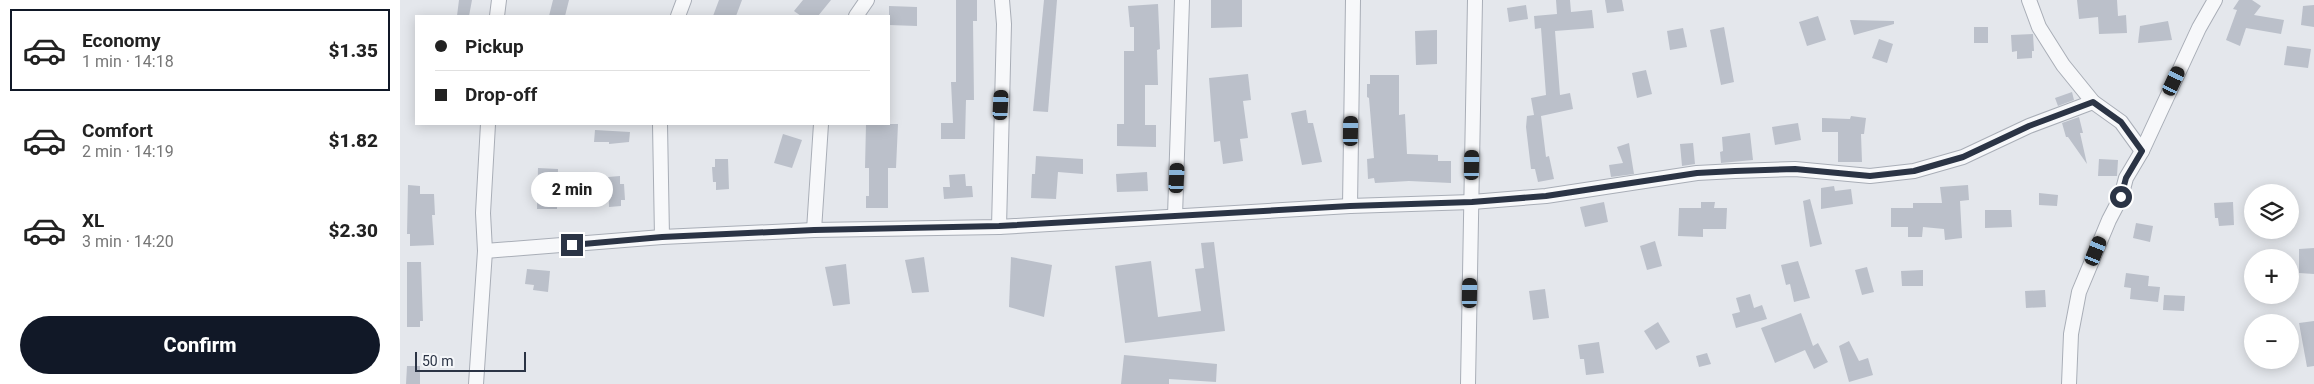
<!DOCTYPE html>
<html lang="en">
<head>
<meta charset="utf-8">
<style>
	body { margin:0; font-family:Roboto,sans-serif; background:#f6f6f6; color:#222; height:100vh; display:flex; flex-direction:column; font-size:19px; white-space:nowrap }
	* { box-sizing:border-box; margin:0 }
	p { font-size:16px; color:#767676 }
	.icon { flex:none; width:28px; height:28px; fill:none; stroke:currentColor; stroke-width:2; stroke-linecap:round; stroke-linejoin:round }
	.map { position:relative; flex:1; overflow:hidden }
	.drawer { display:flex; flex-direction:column; background:#fff; width:400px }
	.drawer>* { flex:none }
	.banner { position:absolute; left:15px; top:15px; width:475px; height:110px; border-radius:0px; box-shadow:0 2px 12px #0003; display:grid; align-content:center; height:110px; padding:0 20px; background:#fff }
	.fabs { position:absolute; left:1844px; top:184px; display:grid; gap:10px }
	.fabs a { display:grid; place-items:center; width:55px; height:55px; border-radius:50%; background:#fff; box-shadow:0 2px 12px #0003; font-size:25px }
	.scale { position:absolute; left:15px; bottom:12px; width:111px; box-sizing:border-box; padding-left:5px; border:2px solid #2b3445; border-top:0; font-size:14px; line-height:18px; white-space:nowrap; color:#2b3445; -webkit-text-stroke:4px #f4f6f9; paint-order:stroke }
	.end { position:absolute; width:22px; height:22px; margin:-11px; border:6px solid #2b3445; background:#fff; box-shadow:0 0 0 2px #fff }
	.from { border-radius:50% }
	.bubble { position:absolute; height:35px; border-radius:18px; background:#fff; box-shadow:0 2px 12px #0003; font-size:16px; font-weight:800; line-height:35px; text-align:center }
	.car { position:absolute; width:15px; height:30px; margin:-15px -8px; border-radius:6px; box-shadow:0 0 4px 1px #0007; background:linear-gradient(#222 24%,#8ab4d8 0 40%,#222 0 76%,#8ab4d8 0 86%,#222 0) }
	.banner b { display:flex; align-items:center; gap:18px; height:48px; font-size:19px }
	.banner b+b { border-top:1px solid #e0e0e0 }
	.banner i { width:12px; height:12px; background:#222 }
	ul { padding:9px 0 0; list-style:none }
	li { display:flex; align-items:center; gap:15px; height:82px; margin:0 10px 8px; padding:0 10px; border:2px solid transparent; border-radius:0px }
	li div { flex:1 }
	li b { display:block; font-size:19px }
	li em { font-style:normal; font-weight:800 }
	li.on { border-color:#111827 }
	li>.icon { width:45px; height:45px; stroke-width:1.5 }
	.cta { display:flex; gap:10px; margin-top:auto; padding:10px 20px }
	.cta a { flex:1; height:58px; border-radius:30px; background:#111827; color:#fff; font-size:20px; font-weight:800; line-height:58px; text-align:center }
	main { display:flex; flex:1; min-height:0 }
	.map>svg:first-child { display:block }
</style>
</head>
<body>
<main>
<section class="drawer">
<ul>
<li class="on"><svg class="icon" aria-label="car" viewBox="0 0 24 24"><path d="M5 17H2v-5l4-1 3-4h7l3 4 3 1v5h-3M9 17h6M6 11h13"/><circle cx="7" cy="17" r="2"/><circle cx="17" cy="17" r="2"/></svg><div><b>Economy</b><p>1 min · 14:18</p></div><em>$1.35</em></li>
<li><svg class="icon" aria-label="car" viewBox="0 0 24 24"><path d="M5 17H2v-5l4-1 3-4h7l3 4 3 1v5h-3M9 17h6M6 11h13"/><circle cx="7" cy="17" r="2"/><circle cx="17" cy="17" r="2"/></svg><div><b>Comfort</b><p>2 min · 14:19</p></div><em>$1.82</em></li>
<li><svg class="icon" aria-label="car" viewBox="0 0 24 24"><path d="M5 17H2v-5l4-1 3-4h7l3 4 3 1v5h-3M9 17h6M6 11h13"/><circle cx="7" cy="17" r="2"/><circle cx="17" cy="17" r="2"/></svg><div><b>XL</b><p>3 min · 14:20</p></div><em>$2.30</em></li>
</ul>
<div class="cta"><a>Confirm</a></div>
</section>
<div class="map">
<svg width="1914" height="384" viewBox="0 0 1914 384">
	<rect width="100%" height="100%" fill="#e4e7ec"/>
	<g fill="#bbc0ca">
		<polygon points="59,0 72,0 69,16 57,16"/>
		<polygon points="153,0 169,0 165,16 149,16"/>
		<polygon points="319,0 342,0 336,16 313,16"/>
		<polygon points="403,0 431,0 418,16 401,16 394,11"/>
		<polygon points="556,0 577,0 577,21 573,21 574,100 566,100 565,139 541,139 541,123 553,123 551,82 556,82"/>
		<polygon points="644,0 657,0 648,112 633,111"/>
		<polygon points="811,0 842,0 842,27 811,28"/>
		<polygon points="1156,0 1170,0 1171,12 1192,10 1194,28 1155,31 1160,95 1170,93 1173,109 1141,116 1146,157 1149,156 1154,179 1138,182 1135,169 1131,169 1126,127 1127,116 1134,115 1131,98 1146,95 1141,28 1135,29 1134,16 1157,14"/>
		<polygon points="1205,0 1222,0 1224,11 1207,13"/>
		<polygon points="1677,0 1717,0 1718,16 1726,15 1727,33 1699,34 1698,17 1679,19"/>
		<polygon points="1839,0 1852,0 1861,6 1854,15 1884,20 1881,34 1846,28 1840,46 1826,40 1837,10 1833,9"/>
		<polygon points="758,4 760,49 757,50 758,85 745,85 745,125 756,125 756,147 717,146 717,124 724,124 724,51 734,51 734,27 730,27 728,6"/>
		<polygon points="1126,5 1128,19 1109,22 1107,8"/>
		<polygon points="1914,5 1914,27 1901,25 1903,6"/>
		<polygon points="489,6 517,7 517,26 489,25"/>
		<polygon points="1418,16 1426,40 1407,46 1399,22"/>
		<polygon points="1450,20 1494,21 1494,24 1454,35"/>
		<polygon points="1768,21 1772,40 1738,43 1740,26"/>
		<polygon points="1324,27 1334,82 1321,85 1310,30"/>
		<rect x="1574" y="27" width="14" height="16"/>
		<polygon points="1283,28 1287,47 1270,50 1267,31"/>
		<polygon points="1037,30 1037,64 1016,65 1015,31"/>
		<polygon points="1611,35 1633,34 1634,51 1632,51 1632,58 1617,59 1617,51 1612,52"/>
		<polygon points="1479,39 1493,44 1487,63 1472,58"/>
		<polygon points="1887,46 1911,49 1908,68 1884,65"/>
		<polygon points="1246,70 1252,94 1237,98 1232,73"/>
		<polygon points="848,74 851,100 843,101 848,138 840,139 843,161 823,164 820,141 814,142 809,78"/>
		<polygon points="970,75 999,75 999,115 1005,114 1007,154 1038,155 1038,161 1051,161 1051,183 1009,181 975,183 974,178 968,179 967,159 974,158 969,98 967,97 967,84 970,84"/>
		<polygon points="1672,92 1674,100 1658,106 1655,98"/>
		<polygon points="906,110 908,123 913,123 922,162 902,165 891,113"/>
		<polygon points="1451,116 1466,118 1464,134 1461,134 1462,162 1438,162 1438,132 1422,132 1422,118 1450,119"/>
		<polygon points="1679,117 1683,133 1680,133 1687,164 1668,137 1666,137 1662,123"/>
		<polygon points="1398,123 1401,140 1375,145 1372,127"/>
		<polygon points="466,124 498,124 496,168 488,168 488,208 466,208 466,196 469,196 469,168 465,168"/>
		<polygon points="195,130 230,132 229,142 209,144 209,142 194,142"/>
		<polygon points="1350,133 1353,160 1321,163 1320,152 1323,151 1322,137"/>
		<polygon points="383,134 402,140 392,168 374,163"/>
		<polygon points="1229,143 1234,174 1211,177 1209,165 1223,163 1217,147"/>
		<polygon points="1293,143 1295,164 1282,166 1280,144"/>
		<polygon points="636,156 683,159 683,174 658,172 656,199 631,198 632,174 635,174"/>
		<polygon points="315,159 328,159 329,189 316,190 316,182 313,182 312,167 315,167"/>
		<polygon points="1699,159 1718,160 1717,176 1698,176"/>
		<polygon points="138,168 158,169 157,209 137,209"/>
		<polygon points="747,172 748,191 717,192 716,174"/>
		<polygon points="565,174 566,186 572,186 573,197 544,199 543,187 550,187 549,175"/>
		<polygon points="220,176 220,184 224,184 225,200 221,200 221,206 209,207 208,177"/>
		<polygon points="8,185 20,186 20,194 34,194 35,215 32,215 34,245 10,246 10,234 7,234"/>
		<polygon points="1568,185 1569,200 1560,201 1562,238 1545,240 1544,229 1523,227 1522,237 1508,237 1508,227 1491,227 1491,208 1513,208 1513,203 1542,203 1540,187"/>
		<polygon points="1434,186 1435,191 1451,189 1453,204 1421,209 1421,188"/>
		<polygon points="1639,193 1658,195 1657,206 1639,205"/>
		<polygon points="1410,199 1422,244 1410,247 1403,201"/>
		<polygon points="1204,202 1208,222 1185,227 1180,207"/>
		<polygon points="1301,202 1315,202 1314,208 1327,208 1326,229 1303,229 1303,237 1278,236 1279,208 1301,208"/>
		<polygon points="1833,202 1834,225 1819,226 1818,218 1815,218 1814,203"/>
		<polygon points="1585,210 1611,210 1612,227 1585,228"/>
		<polygon points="1736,223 1753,226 1750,242 1733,238"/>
		<polygon points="1255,241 1262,266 1247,270 1240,246"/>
		<polygon points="814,242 825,331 725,343 715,266 751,261 758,317 801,311 795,269 804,268 801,243"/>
		<polygon points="1914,248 1914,274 1899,273 1899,249"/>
		<polygon points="524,257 529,292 512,293 505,260"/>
		<polygon points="611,257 652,265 644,317 609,307"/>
		<polygon points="1398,261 1410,298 1394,302 1390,284 1386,285 1381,265"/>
		<polygon points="7,262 21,262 23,321 20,321 20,327 7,327"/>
		<polygon points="446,264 450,304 433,306 425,267"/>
		<polygon points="1467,267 1474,292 1462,295 1455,270"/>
		<polygon points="127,269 150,271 148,292 133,290 134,285 125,284"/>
		<polygon points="1523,270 1523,286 1502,286 1501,271"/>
		<polygon points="1726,273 1749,276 1748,286 1760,287 1758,302 1730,299 1731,288 1724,287"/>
		<polygon points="1145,289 1149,318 1133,320 1129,291"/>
		<polygon points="1645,290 1646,307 1626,308 1625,291"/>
		<polygon points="1350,294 1354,308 1362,305 1367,319 1336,328 1332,314 1340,312 1336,298"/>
		<polygon points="1764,295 1785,296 1784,311 1763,310"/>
		<polygon points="1401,313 1413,346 1418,343 1428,362 1414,369 1405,350 1375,363 1361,328"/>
		<polygon points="1914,321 1914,366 1907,367 1899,323"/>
		<polygon points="1258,322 1270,342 1256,350 1244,331"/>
		<polygon points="1449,341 1459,361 1468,358 1473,375 1449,382 1439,346"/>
		<polygon points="1199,342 1204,373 1186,375 1184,359 1180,359 1178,345"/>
		<polygon points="1307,353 1311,364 1299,367 1296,356"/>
		<polygon points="724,355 817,364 816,382 769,379 769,384 721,384"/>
		<polygon points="7,366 20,366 20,384 6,384"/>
	</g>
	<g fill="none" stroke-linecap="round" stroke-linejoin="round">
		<defs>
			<g id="minor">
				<polyline points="1629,0 1639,27 1663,65 1693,102 1721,122 1742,151"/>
				<polyline points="97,16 99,0"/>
				<polyline points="278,16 284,0"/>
				<polyline points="456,16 467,0"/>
				<polyline points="260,124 262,237"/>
				<polyline points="950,206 953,0"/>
				<polyline points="775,216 782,0"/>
				<polyline points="599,227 604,24 602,0"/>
				<polyline points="414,230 421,124"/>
				<polyline points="85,251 262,237 414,230 599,227 950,206 1072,202 1146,196 1297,173 1335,171 1395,169 1470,176 1514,171 1563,157 1629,126 1693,102"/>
				<polyline points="76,384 85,251 83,213 88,124"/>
				<polyline points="1068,384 1075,0"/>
				<polyline points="1669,384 1671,334 1679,292 1709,220 1721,197 1726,178 1742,151 1799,28 1815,0"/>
			</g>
		</defs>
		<use href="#minor" stroke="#a9aeb7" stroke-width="16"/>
		<use href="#minor" stroke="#f7f8fa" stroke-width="14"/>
	</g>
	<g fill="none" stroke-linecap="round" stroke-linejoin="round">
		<polyline stroke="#2b3445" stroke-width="6" points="172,245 262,237 414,230 599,226 950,206 1072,202 1146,196 1297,173 1335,171 1395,169 1470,176 1514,171 1563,157 1629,126 1693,102 1721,122 1742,151 1726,178 1721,197"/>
	</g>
</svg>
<div class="fabs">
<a><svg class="icon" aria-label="layers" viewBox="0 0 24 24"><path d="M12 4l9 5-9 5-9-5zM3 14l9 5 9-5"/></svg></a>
<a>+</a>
<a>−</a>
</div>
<div class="scale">50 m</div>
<i class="end from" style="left:1721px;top:197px"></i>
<i class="end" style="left:172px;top:245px"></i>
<div class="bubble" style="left:131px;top:172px;width:82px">2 min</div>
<i class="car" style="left:1774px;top:81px;rotate:25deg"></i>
<i class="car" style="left:601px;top:105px;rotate:3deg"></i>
<i class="car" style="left:951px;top:131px;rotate:1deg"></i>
<i class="car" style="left:1072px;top:165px;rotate:1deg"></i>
<i class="car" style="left:777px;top:178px;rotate:3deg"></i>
<i class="car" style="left:1696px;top:251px;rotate:22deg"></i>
<i class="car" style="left:1070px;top:293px;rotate:1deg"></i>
<div class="banner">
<b><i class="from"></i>Pickup</b>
<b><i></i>Drop-off</b>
</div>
</div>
</main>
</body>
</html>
